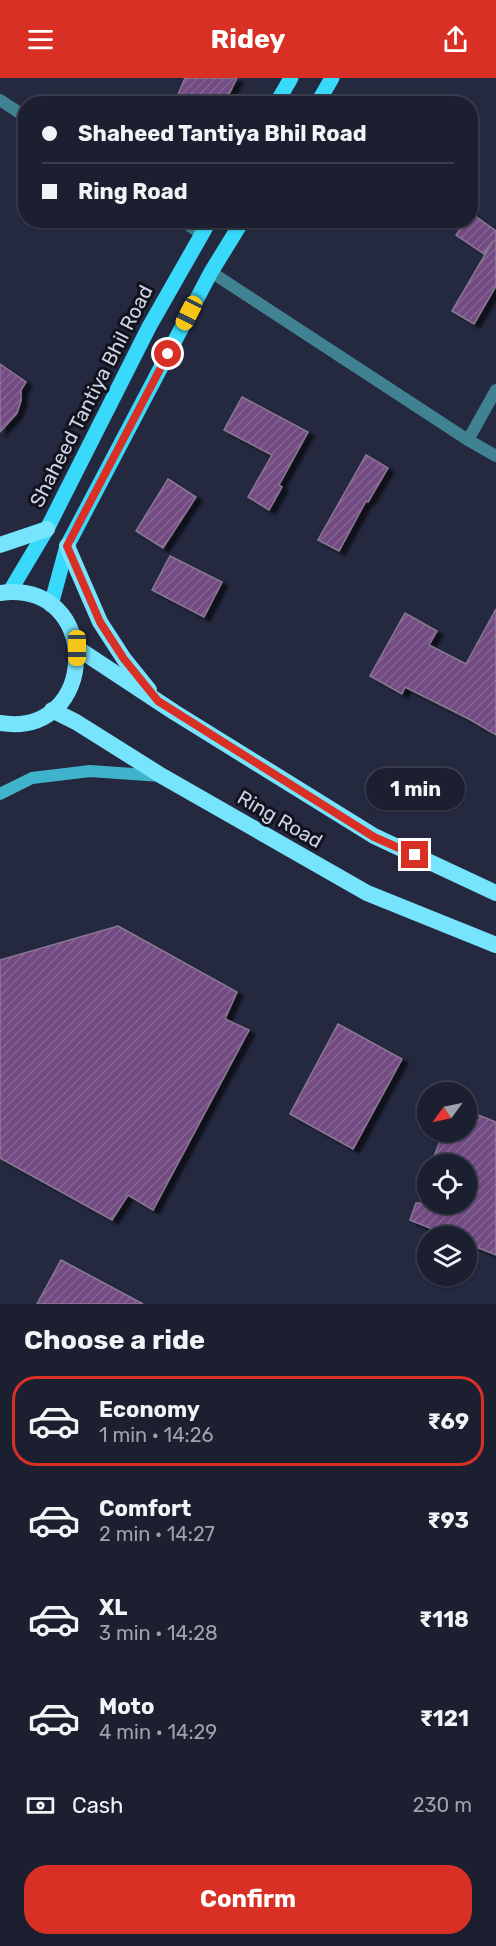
<!DOCTYPE html>
<html lang="en">
<head>
<meta charset="utf-8">
<style>
	body { margin:0; font-family:Rubik,sans-serif; background:#252738; color:#f1f3f6; height:100vh; display:flex; flex-direction:column; font-size:22px; white-space:nowrap }
	* { box-sizing:border-box; margin:0 }
	p { font-size:20px; color:#a0a2ab }
	.icon { flex:none; width:33px; height:33px; fill:none; stroke:currentColor; stroke-width:2; stroke-linecap:round; stroke-linejoin:round }
	.map { position:relative; height:1226px; overflow:hidden }
	.side { display:flex; flex-direction:column; background:#1c1f30; flex:1 }
	.side>* { flex:none }
	.hud { position:absolute; left:18px; top:18px; width:460px; height:132px; border-radius:24px; box-shadow:0 2px 4px #0004,0 0 0 2px #3a3d4c; display:grid; align-content:center; height:132px; padding:0 24px; background:#1c1f30 }
	.needle { width:39px; rotate:237deg }
	.buttons { position:absolute; left:417px; top:1004px; display:grid; gap:12px }
	.buttons a { display:grid; place-items:center; width:60px; height:60px; border-radius:50%; background:#1c1f30; box-shadow:0 2px 4px #0004,0 0 0 2px #3a3d4c; font-size:30px }
	.end { position:absolute; width:27px; height:27px; margin:-14px; border:8px solid #d93025; background:#fff; box-shadow:0 0 0 3px #fff }
	.from { border-radius:50% }
	.bubble { position:absolute; height:42px; border-radius:21px; background:#1c1f30; box-shadow:0 2px 4px #0004,0 0 0 2px #3a3d4c; font-size:20px; font-weight:700; line-height:42px; text-align:center }
	.car { position:absolute; width:18px; height:36px; margin:-18px -9px; border-radius:8px; box-shadow:0 0 4px 2px #0007; background:linear-gradient(#f5c518 24%,#345 0 40%,#f5c518 0 76%,#345 0 86%,#f5c518 0) }
	.hud b { display:flex; align-items:center; gap:21px; height:57px; font-size:22px }
	.hud b+b { border-top:2px solid #3a3d4c }
	.hud i { width:15px; height:15px; background:#f1f3f6 }
	ul { padding:0; list-style:none }
	li { display:flex; align-items:center; gap:18px; height:90px; margin:0 12px 9px; padding:0 12px; border:3px solid transparent; border-radius:24px }
	li div { flex:1 }
	li b { display:block; font-size:22px }
	li em { font-style:normal; font-weight:700 }
	li.current { border-color:#d93025 }
	li>.icon { width:54px; height:54px; stroke-width:1.5 }
	h2 { padding:0 24px; font-size:27px; line-height:72px }
	.pay { display:flex; align-items:center; gap:15px; height:66px; padding:0 24px; font-size:22px }
	.pay p { margin-inline-start:auto }
	.action { display:flex; gap:12px; margin-top:auto; padding:12px 24px }
	.action a { flex:1; height:69px; border-radius:24px; background:#d93025; color:#fff; font-size:24px; font-weight:700; line-height:69px; text-align:center }
	header { display:flex; justify-content:space-between; align-items:center; height:78px; padding:0 24px; background:#d93025; color:#fff; font-size:27px; font-weight:700 }
	.map>svg:first-child { display:block }
</style>
</head>
<body>
<header><svg class="icon" aria-label="menu" viewBox="0 0 24 24"><path d="M4 6h16M4 12h16M4 18h16"/></svg>Ridey<svg class="icon" aria-label="share" viewBox="0 0 24 24"><path d="M12 15V3M7 8l5-5 5 5M5 13v7h14v-7"/></svg></header>
<div class="map">
<svg width="496" height="1226" viewBox="0 0 496 1226">
	<defs>
		<pattern id="building-hatch" width="6" height="6" patternUnits="userSpaceOnUse" patternTransform="scale(1.5)"><rect width="6" height="6" fill="#734c83"/><path d="M-1 1l2-2M0 6l6-6M5 7l2-2" fill="none" stroke="#866594"/></pattern>
		<filter id="shadow"><feDropShadow dx="6" dy="4" stdDeviation="1.5" flood-color="#0009"/></filter>
	</defs>
	<rect width="100%" height="100%" fill="#252940"/>
	<g fill="url(#building-hatch)" stroke="#8a7892" stroke-width="1.5" filter="url(#shadow)">
		<polygon points="185,0 237,0 224,26 174,26"/>
		<polygon points="471,135 496,153 496,208 474,246 452,233 493,163 484,176 456,157 466,142 471,142"/>
		<polygon points="0,286 26,304 21,312 21,323 17,335 0,354"/>
		<polygon points="242,319 308,354 279,407 282,409 269,432 248,419 272,377 224,352"/>
		<polygon points="366,377 388,390 368,424 366,423 339,473 318,462"/>
		<polygon points="168,401 196,419 163,470 136,453"/>
		<polygon points="170,478 222,504 204,539 152,512"/>
		<polygon points="496,531 496,657 469,641 405,609 402,616 370,598 405,535 437,553 429,567 466,586"/>
		<polygon points="118,848 237,914 225,941 249,952 153,1132 128,1117 112,1142 0,1080 0,882"/>
		<polygon points="338,946 402,981 353,1071 290,1036"/>
		<polygon points="466,1032 496,1044 496,1177 466,1165 466,1158 450,1158 410,1142 416,1125 466,1125 466,1086 431,1086 444,1053 466,1053"/>
		<polygon points="61,1182 143,1226 37,1226"/>
	</g>
	<g fill="none" stroke-linecap="round" stroke-linejoin="round">
		<g stroke="#408291" stroke-width="12">
			<polyline points="0,22 26,39"/>
			<polyline points="181,142 203,157"/>
			<polyline points="211,194 468,362"/>
			<polyline points="496,312 468,362 496,378"/>
		</g>
		<polyline stroke="#40b3cc" stroke-width="12" points="0,716 32,700 90,693 161,698"/>
		<g stroke="#38d9fa" stroke-width="15">
			<polyline points="276,26 291,0"/>
			<polyline points="317,26 332,0"/>
			<polyline points="10,513 47,451 149,249 210,142"/>
			<polyline points="51,527 67,468 211,194 243,142"/>
		</g>
		<g stroke="#76e4fc" stroke-width="16">
			<polyline points="0,467 47,451"/>
			<polyline points="67,468 100,544 124,581 149,612"/>
			<path d="M 0,515 C 103,501 100,661 0,645"/>
			<polyline points="77,570 174,634 374,758 496,815"/>
			<polyline points="52,632 76,644 162,698 367,815 496,867"/>
		</g>
	</g>
	<g fill="none" stroke-linecap="round" stroke-linejoin="round">
		<polyline stroke="#d93025" stroke-width="8" points="168,276 67,468 100,544 124,581 158,623 374,759 415,777"/>
	</g>
	<g text-anchor="middle" stroke-width="6" stroke-linejoin="round" paint-order="stroke">
		<g font-size="20" fill="#d0d3e3" stroke="#11121d">
			<text transform="translate(91 318) rotate(-63)" y="7">Shaheed Tantiya Bhil Road</text>
			<text transform="translate(280 741) rotate(30)" y="7">Ring Road</text>
		</g>
	</g>
</svg>
<div class="buttons">
<a><svg class="needle" viewBox="-14 -14 28 28"><path d="M0-13l5 13h-10z" fill="#e53935"/><path d="M0 13l5-13h-10z" fill="#a0a2ab"/></svg></a>
<a><svg class="icon" aria-label="locate" viewBox="0 0 24 24"><circle cx="12" cy="12" r="6"/><path d="M12 2v4M12 18v4M2 12h4M18 12h4"/></svg></a>
<a><svg class="icon" aria-label="layers" viewBox="0 0 24 24"><path d="M12 4l9 5-9 5-9-5zM3 14l9 5 9-5"/></svg></a>
</div>
<i class="end from" style="left:168px;top:276px"></i>
<i class="end" style="left:415px;top:777px"></i>
<div class="bubble" style="left:366px;top:690px;width:99px">1 min</div>
<i class="car" style="left:189px;top:235px;rotate:207deg"></i>
<i class="car" style="left:77px;top:570px;rotate:180deg"></i>
<div class="hud">
<b><i class="from"></i>Shaheed Tantiya Bhil Road</b>
<b><i></i>Ring Road</b>
</div>
</div>
<section class="side">
<h2>Choose a ride</h2>
<ul>
<li class="current"><svg class="icon" aria-label="car" viewBox="0 0 24 24"><path d="M5 17H2v-5l4-1 3-4h7l3 4 3 1v5h-3M9 17h6M6 11h13"/><circle cx="7" cy="17" r="2"/><circle cx="17" cy="17" r="2"/></svg><div><b>Economy</b><p>1 min · 14:26</p></div><em>₹69</em></li>
<li><svg class="icon" aria-label="car" viewBox="0 0 24 24"><path d="M5 17H2v-5l4-1 3-4h7l3 4 3 1v5h-3M9 17h6M6 11h13"/><circle cx="7" cy="17" r="2"/><circle cx="17" cy="17" r="2"/></svg><div><b>Comfort</b><p>2 min · 14:27</p></div><em>₹93</em></li>
<li><svg class="icon" aria-label="car" viewBox="0 0 24 24"><path d="M5 17H2v-5l4-1 3-4h7l3 4 3 1v5h-3M9 17h6M6 11h13"/><circle cx="7" cy="17" r="2"/><circle cx="17" cy="17" r="2"/></svg><div><b>XL</b><p>3 min · 14:28</p></div><em>₹118</em></li>
<li><svg class="icon" aria-label="car" viewBox="0 0 24 24"><path d="M5 17H2v-5l4-1 3-4h7l3 4 3 1v5h-3M9 17h6M6 11h13"/><circle cx="7" cy="17" r="2"/><circle cx="17" cy="17" r="2"/></svg><div><b>Moto</b><p>4 min · 14:29</p></div><em>₹121</em></li>
</ul>
<div class="pay"><svg class="icon" aria-label="cash" viewBox="0 0 24 24"><path d="M3 7h18v10H3z"/><circle cx="12" cy="12" r="2"/></svg>Cash<p>230 m</p></div>
<div class="action"><a>Confirm</a></div>
</section>
</body>
</html>
